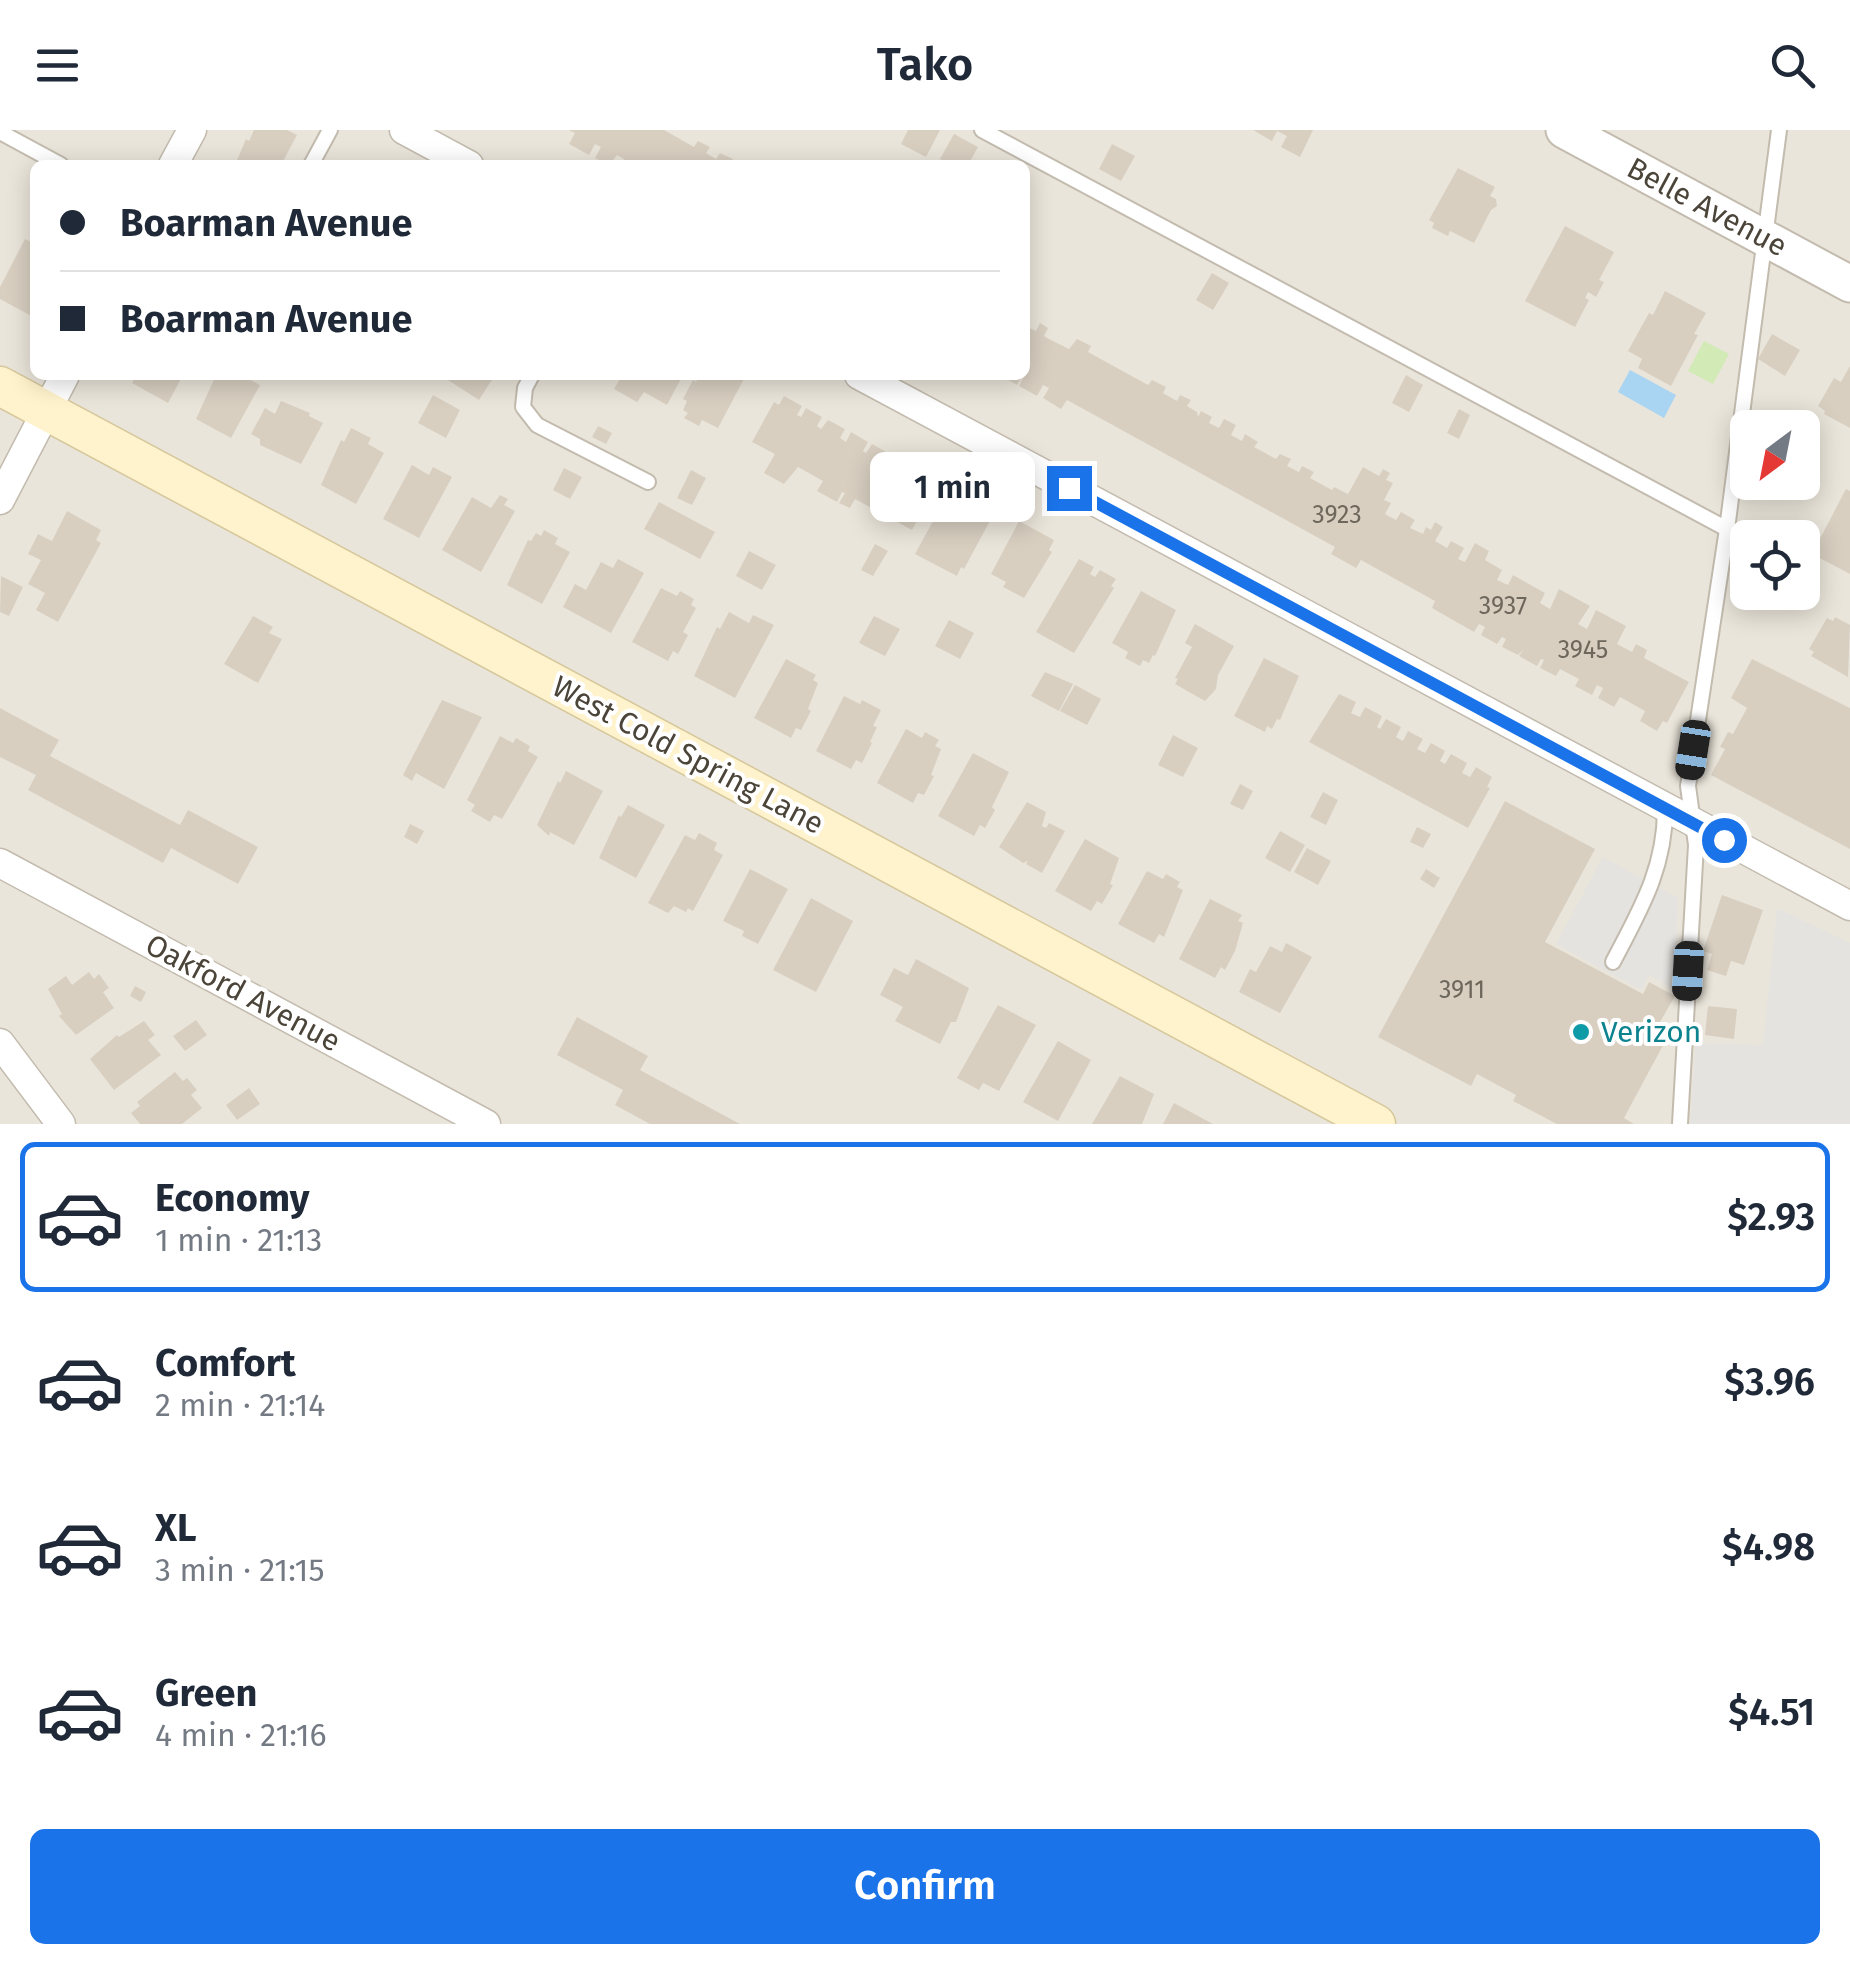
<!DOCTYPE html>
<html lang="en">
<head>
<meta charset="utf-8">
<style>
	body { margin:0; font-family:"Fira Sans",sans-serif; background:#f2f2f3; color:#1f2937; height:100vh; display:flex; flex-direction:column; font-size:38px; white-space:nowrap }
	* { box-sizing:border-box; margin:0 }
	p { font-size:32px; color:#747a83 }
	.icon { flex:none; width:55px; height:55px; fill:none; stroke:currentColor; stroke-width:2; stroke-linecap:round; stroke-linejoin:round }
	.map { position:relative; height:994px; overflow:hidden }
	.panel { display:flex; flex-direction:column; background:#fff; flex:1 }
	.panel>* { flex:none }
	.guide { position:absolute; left:30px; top:30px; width:1000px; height:220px; border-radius:15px; box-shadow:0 5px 25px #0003; display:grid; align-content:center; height:220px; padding:0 30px; background:#fff }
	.needle { width:65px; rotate:212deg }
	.fabs { position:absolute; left:1730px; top:280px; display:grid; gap:20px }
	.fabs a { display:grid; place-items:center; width:90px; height:90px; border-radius:15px; background:#fff; box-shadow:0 5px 25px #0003; font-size:50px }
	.end { position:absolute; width:45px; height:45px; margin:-22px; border:12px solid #1a73e8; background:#fff; box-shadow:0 0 0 5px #fff }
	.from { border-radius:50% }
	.bubble { position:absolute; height:70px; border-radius:15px; background:#fff; box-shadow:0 5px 25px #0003; font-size:32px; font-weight:600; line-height:70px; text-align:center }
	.car { position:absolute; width:30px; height:60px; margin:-30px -15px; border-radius:12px; box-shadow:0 0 8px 2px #0007; background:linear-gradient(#222 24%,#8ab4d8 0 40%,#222 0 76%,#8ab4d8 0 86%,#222 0) }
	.guide b { display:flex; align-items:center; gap:35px; height:95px; font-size:38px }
	.guide b+b { border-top:2px solid #e0e1e3 }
	.guide i { width:25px; height:25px; background:#1f2937 }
	ul { padding:18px 0 0; list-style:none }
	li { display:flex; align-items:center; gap:30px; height:150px; margin:0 20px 15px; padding:0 10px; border:5px solid transparent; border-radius:15px }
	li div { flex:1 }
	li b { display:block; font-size:38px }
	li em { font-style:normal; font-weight:600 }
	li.on { border-color:#1a73e8 }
	li>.icon { width:90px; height:90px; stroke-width:1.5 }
	.action { display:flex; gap:20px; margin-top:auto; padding:20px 30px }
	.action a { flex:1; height:115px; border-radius:15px; background:#1a73e8; color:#fff; font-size:40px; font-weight:600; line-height:115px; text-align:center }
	header { display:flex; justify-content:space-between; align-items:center; height:130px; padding:0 30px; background:#fff; font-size:45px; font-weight:600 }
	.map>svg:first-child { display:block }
</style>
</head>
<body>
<header><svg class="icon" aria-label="menu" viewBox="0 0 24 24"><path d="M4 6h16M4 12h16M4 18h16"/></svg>Tako<svg class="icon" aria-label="search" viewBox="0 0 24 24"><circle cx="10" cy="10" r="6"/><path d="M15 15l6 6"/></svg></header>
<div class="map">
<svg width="1850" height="994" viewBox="0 0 1850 994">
	<rect width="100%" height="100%" fill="#f6f3ec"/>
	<path fill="#eae5da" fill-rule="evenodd" d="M 0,0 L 1850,0 L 1850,994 L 0,994 ZM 35,35 L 1025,35 L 1025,245 L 35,245 ZM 1748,298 L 1802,298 L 1802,352 L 1748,352 ZM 1748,408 L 1802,408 L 1802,462 L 1748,462 Z"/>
	<polygon fill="#d2eab5" points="1704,211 1729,224 1713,254 1688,241"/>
	<g fill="#e5e3e0">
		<polygon points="1603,727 1678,768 1675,860 1649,845 1641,860 1556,814"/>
		<polygon points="1777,778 1850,813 1850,994 1690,994 1696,913 1763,915"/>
	</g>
	<polygon fill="#a9d4f2" points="1630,240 1676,265 1664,288 1618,262"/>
	<g fill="#d8cfc1">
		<polygon points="254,0 287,0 297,5 281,35 235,35 246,9 249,11"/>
		<polygon points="569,0 664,0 694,17 698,11 710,17 706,23 716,29 720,23 733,29 730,35 621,35 624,29 617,25 609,35 595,28 601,17 595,14 589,25 569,14 575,3"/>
		<polygon points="908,0 940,0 926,27 901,14"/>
		<polygon points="1253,0 1313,0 1300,27 1281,17 1287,6 1277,1 1272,11"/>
		<polygon points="954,4 978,17 968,35 950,35 940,29"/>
		<polygon points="1112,14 1135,26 1121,51 1099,39"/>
		<polygon points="1458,38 1495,57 1490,66 1496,69 1497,76 1491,80 1474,113 1450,101 1448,106 1432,98 1434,93 1429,90"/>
		<polygon points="1565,96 1614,122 1599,150 1604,152 1596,167 1588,162 1585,168 1589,170 1575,197 1525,171"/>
		<polygon points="25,109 35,114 35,188 0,169 0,157"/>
		<polygon points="1212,143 1229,153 1213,180 1196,170"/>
		<polygon points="1665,161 1706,183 1694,204 1698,205 1671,256 1638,238 1642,229 1628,221 1649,183 1653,185"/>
		<polygon points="1040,193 1048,198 1044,206 1047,208 1069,219 1077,209 1091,216 1088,222 1148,255 1152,250 1166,257 1163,263 1177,271 1180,265 1191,270 1187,276 1197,282 1198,287 1201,281 1212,287 1209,293 1219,298 1224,289 1236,295 1231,305 1242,311 1245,304 1258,312 1254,317 1276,329 1280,324 1291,329 1287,336 1299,342 1302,336 1314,342 1310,348 1332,360 1334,357 1348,364 1363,337 1379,346 1383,339 1390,343 1386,350 1393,353 1384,370 1391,373 1385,384 1396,390 1401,382 1415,390 1410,398 1423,404 1426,397 1431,400 1435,392 1443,397 1435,411 1447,418 1451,411 1464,418 1458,429 1465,432 1475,413 1489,421 1485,430 1502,440 1497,450 1508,455 1513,445 1545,463 1540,473 1550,479 1559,459 1590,476 1578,494 1587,499 1596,480 1626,496 1617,514 1632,522 1636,514 1647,520 1644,528 1689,552 1667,593 1663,591 1657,601 1640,591 1645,581 1620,567 1614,577 1598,568 1603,558 1597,555 1592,565 1575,556 1579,549 1560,539 1556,546 1540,538 1544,530 1541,529 1537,536 1519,526 1524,519 1518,525 1502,517 1506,509 1502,507 1497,514 1481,505 1485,497 1479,494 1474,502 1432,478 1435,471 1361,430 1356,438 1331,424 1335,417 1067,270 1061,279 1043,268 1049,258 1043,255 1037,266 1019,256 1025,245 1025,196 1036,201"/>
		<polygon points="1772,204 1800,220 1785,246 1758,229"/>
		<polygon points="1850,236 1850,298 1824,284 1825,281 1818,276 1834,248 1841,252"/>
		<polygon points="137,245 183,245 168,273 132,253"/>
		<polygon points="216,245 241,245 260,255 231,308 196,289"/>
		<polygon points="440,245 495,245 479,270"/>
		<polygon points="612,245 683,245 667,275 644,262 637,272 614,259 620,249"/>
		<polygon points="700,245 746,245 718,298 702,290 699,296 684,288 688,283 683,280 687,271 683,269 693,250 696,252"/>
		<polygon points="999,245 1023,245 1017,255"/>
		<polygon points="1406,245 1423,255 1409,282 1392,273"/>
		<polygon points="433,265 460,280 446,308 418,293"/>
		<polygon points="784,266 802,276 797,285 801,287 806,278 822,287 817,296 821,299 828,290 845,299 840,308 846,312 851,302 868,312 863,321 866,323 872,314 890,324 885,333 892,337 898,327 914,336 908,346 912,348 917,338 934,348 929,357 934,360 912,400 855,369 850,378 839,373 845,363 842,362 837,372 817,361 823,351 798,337 784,354 764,343 775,324 752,312 774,272 779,275"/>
		<polygon points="281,271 310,283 309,286 323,293 301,334 260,315 260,309 251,304 265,278 275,284"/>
		<polygon points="1459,279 1470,285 1459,309 1447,303"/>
		<polygon points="598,296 612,303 606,314 592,307"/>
		<polygon points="351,298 371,308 368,314 384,323 356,374 321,355 341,310 344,312"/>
		<polygon points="412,335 429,345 433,337 452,347 419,408 383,389"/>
		<polygon points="564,338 582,347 570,369 553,360"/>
		<polygon points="691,340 706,348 692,375 677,368"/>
		<polygon points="957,358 993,378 989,385 992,387 964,439 961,437 957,446 915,424 948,364 952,366"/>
		<polygon points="1846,359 1850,361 1850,444 1812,424"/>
		<polygon points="500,365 508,369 504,375 515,381 481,442 442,420 472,367 491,378"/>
		<polygon points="659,372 715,402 700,429 644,399"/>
		<polygon points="67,381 101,400 96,410 101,413 58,492 36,480 45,463 28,454 41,430 28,424 38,404 52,411"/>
		<polygon points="1019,391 1054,410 1049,420 1052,422 1024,468 1003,457 1006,452 991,444"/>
		<polygon points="544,400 558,408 555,414 570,422 542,474 507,455 528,410 531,411 536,403 541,406"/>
		<polygon points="875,414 888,421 873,446 861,440"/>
		<polygon points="749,421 776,435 762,460 736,446"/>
		<polygon points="618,429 644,443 611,503 563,477 575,454 586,460 601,432 613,438"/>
		<polygon points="1079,429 1094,437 1090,444 1095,447 1100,440 1116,449 1111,456 1114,458 1074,523 1036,502"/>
		<polygon points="1,446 23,457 9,486 0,482"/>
		<polygon points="661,458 677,466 680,461 694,469 691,475 696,478 683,502 688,505 678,524 673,521 668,531 632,512"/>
		<polygon points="1141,461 1176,480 1155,526 1153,525 1149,533 1143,530 1140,536 1125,528 1128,522 1112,513"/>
		<polygon points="1748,462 1770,462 1765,472"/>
		<polygon points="729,482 749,493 753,485 774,495 735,568 694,546 717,497 720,499"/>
		<polygon points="253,486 273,497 269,503 282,509 258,553 224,534"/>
		<polygon points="874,486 900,499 885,526 859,513"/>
		<polygon points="1835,487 1850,495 1848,547 1811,526 1814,522 1809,519 1827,488 1833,491"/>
		<polygon points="949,490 974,503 960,529 935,516"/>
		<polygon points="1195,494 1234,516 1218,545 1216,559 1205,571 1175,554 1178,549 1175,548 1192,517 1185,513"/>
		<polygon points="1264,528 1299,546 1280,590 1277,589 1272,599 1267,596 1265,602 1234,586"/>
		<polygon points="786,529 816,545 813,550 818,553 808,579 811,581 801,600 796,598 791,608 754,588"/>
		<polygon points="1752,529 1850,578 1850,719 1711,645 1725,619 1720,617 1728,602 1733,604 1747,578 1731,568"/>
		<polygon points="1045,542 1073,554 1059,581 1031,566"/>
		<polygon points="1075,555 1101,569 1087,595 1060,581"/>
		<polygon points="1339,564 1356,572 1351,583 1360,587 1365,577 1382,586 1377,597 1380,599 1386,589 1401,597 1396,607 1403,611 1408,601 1423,609 1417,619 1425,623 1431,613 1445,621 1440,631 1445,634 1451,624 1467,633 1462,643 1470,647 1476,637 1492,647 1487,657 1490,658 1468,698 1309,612"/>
		<polygon points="844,566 860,574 862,570 881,580 873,596 877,597 870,612 872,613 862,633 856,630 851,639 816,621"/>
		<polygon points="442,570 482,587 444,659 416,643 412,651 403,645"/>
		<polygon points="0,578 59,610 50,626 180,695 188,680 258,717 238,754 171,718 163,733 28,660 36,645 0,627"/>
		<polygon points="906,599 922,608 925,602 939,610 935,616 941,619 931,645 934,646 924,665 918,663 913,673 877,653"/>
		<polygon points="1173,605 1198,618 1183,647 1158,635"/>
		<polygon points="500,606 513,613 516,608 530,616 528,621 538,627 502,689 494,685 490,692 471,681 475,675 467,670"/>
		<polygon points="973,623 1009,642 992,677 995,680 985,698 980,695 974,706 938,686"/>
		<polygon points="566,641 603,661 574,715 550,702 549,706 537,695 558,651 560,653"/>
		<polygon points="1240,654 1253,661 1243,680 1230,674"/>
		<polygon points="1323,662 1338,670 1326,695 1310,687"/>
		<polygon points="1505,671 1595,719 1545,812 1643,864 1649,852 1675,866 1656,899 1668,906 1624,988 1634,994 1557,994 1513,971 1516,965 1477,944 1471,956 1378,907"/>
		<polygon points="1027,672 1046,682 1042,696 1046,698 1049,693 1065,701 1042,743 1026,734 1028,731 1023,733 999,717"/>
		<polygon points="628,675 665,695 636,748 599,728 619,685 621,687"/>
		<polygon points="410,694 424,701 417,714 404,707"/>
		<polygon points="1417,697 1431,704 1423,718 1410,712"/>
		<polygon points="1280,701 1305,715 1290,742 1265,728"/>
		<polygon points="699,703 717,713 714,720 723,725 693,781 688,778 686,782 674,776 668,783 648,773 685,705 695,710"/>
		<polygon points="1085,709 1119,728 1110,754 1113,755 1102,774 1097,771 1091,781 1055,761"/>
		<polygon points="1307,718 1331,731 1318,755 1294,742"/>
		<polygon points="750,739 788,759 758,814 742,806 744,801 723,791"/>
		<polygon points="1426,739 1440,748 1434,758 1420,749"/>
		<polygon points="1147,741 1163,749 1166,744 1180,752 1177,757 1183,760 1164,807 1159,804 1154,813 1118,794"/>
		<polygon points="1722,765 1763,780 1744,835 1731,831 1726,846 1707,840 1712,824 1703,821"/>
		<polygon points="811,768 853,791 816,862 773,840"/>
		<polygon points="1210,769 1242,785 1238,791 1243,793 1235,821 1225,840 1221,837 1215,848 1179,829"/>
		<polygon points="1286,813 1312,827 1280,883 1239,862 1250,839 1256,842 1270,816 1282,822"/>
		<polygon points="916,829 969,858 956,892 951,892 940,914 895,891 903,877 880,865 894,838 908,845"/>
		<polygon points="89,842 94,849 99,844 109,858 103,862 114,878 76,905 59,886 62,884 48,859 66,846 72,855"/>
		<polygon points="135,856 146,862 141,872 130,866"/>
		<polygon points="998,875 1036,895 999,961 983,953 979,960 957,948"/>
		<polygon points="1708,876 1737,879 1734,909 1705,905"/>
		<polygon points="577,887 648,926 640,940 740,994 650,994 615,975 623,960 557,925"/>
		<polygon points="196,890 207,905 185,921 173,906"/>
		<polygon points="144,891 155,905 148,910 161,925 114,960 90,929 117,905 119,907"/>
		<polygon points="1058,911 1091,930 1058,991 1023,972"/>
		<polygon points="175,942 183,951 187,948 197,960 191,965 202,978 182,994 140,994 131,983 140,976 137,972"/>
		<polygon points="1120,946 1154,964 1142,994 1092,994"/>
		<polygon points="249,958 260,974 237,990 226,975"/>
		<polygon points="1174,973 1213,994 1163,994"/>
	</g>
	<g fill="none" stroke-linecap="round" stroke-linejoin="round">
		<defs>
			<g id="service">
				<polyline points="982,0 1727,399 1688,656 1696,715 1680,994"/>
				<polyline points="0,2 61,35"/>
				<polyline points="311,35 330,0"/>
				<polyline points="532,245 525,258 523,277 537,295 648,352"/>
				<polyline points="1727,399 1779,0"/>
				<path d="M 1613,832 C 1640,780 1665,739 1665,679"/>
			</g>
			<g id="minor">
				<polyline points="404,0 469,35"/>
				<polyline points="173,35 192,0"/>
				<polyline points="859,245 1850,776"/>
				<polyline points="0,370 65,245"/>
				<polyline points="0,733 486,994"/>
				<polyline points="0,913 61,994"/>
			</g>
			<polyline id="tertiary" points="1564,0 1850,154"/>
			<polyline id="secondary" points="0,256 1376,994"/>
		</defs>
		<use href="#service" stroke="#c2bbae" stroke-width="18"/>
		<use href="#minor" stroke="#c2bbae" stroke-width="31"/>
		<use href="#tertiary" stroke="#c2bbae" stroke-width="39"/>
		<use href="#secondary" stroke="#d6c79b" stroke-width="41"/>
		<use href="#service" stroke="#fff" stroke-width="14"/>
		<use href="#minor" stroke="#fff" stroke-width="28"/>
		<use href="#tertiary" stroke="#fff" stroke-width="35"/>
		<use href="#secondary" stroke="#fff3cd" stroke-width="38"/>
	</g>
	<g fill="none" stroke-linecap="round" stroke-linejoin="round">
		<polyline stroke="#1a73e8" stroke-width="12" points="1069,358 1724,710"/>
	</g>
	<circle fill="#0f9aa8" stroke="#fff" stroke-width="4" cx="1581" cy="902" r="10"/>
	<g text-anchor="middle" stroke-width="8" stroke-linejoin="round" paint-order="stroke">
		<g font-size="25" fill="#6e675b">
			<text x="1337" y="393">3923</text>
			<text x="1503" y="484">3937</text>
			<text x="1583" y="528">3945</text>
			<text x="1462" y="868">3911</text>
		</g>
		<g font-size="30" fill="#4b4439" stroke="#fff">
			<text transform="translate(1707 77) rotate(28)" y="10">Belle Avenue</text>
			<text transform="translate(688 625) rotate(28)" y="10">West Cold Spring Lane</text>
			<text transform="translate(243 863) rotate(28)" y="10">Oakford Avenue</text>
		</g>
		<g font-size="30" fill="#0d838f" stroke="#fff" text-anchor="start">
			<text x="1601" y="912">Verizon</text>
		</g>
	</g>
</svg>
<div class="fabs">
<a><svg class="needle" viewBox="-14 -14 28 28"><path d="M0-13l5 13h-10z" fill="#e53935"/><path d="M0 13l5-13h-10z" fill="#747a83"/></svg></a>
<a><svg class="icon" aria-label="locate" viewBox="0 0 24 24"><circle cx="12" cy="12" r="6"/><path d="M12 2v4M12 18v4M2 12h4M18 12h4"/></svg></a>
</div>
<i class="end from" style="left:1724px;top:710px"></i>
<i class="end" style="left:1069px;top:358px"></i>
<div class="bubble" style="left:870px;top:322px;width:165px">1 min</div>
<i class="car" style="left:1693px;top:620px;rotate:189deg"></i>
<i class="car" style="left:1688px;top:841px;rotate:183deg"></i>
<div class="guide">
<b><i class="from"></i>Boarman Avenue</b>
<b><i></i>Boarman Avenue</b>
</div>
</div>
<section class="panel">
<ul>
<li class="on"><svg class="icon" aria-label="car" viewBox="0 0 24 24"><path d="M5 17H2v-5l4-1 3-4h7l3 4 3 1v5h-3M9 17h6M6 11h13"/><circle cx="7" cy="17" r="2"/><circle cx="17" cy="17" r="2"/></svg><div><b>Economy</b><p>1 min · 21:13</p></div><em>$2.93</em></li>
<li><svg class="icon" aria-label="car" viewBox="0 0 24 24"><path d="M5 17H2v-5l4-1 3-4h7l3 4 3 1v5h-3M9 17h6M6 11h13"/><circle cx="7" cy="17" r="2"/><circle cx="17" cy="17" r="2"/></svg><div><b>Comfort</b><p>2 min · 21:14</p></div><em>$3.96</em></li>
<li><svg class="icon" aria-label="car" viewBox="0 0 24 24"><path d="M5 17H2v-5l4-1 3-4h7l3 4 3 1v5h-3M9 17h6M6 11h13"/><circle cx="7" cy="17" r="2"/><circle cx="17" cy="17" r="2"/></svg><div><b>XL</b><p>3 min · 21:15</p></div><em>$4.98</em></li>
<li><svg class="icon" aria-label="car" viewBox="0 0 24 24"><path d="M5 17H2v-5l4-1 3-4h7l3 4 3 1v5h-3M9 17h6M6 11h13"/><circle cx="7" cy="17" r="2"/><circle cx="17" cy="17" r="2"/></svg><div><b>Green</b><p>4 min · 21:16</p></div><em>$4.51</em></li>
</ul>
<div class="action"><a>Confirm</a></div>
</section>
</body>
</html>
